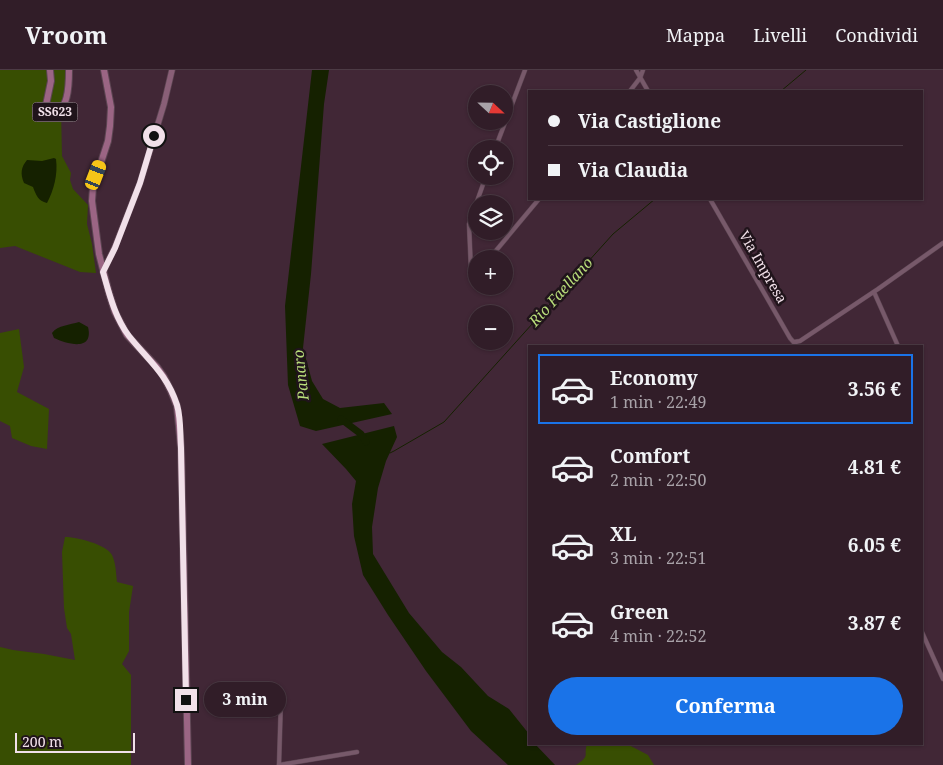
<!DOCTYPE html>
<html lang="it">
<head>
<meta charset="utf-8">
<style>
	body { margin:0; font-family:"Noto Serif",serif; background:#3d2a34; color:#f1f3f6; height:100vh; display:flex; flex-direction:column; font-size:19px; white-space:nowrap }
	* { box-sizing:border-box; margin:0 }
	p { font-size:16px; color:#a8a2a8 }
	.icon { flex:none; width:28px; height:28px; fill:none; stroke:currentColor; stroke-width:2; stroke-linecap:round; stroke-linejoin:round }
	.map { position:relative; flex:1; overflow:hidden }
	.sheet { position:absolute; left:528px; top:275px; width:395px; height:400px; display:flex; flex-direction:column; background:#311d28; border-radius:0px; box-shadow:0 1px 4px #0004,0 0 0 1px #4c3b45 }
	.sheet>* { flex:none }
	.top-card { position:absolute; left:528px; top:20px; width:395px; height:110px; border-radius:0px; box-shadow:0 1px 4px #0004,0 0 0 1px #4c3b45; display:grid; align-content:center; height:110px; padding:0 20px; background:#311d28 }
	.needle { width:32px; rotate:112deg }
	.fabs { position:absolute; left:468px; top:15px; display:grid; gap:10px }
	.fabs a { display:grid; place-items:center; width:45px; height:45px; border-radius:50%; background:#311d28; box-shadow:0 1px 4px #0004,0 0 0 1px #4c3b45; font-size:25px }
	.scale { position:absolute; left:15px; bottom:12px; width:120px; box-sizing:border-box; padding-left:5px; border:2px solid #f1e0e9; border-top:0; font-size:14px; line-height:18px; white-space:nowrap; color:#f1e0e9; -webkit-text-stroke:4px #20141b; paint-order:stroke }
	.end { position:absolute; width:22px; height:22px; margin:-11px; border:6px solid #f1e0e9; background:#111; box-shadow:0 0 0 2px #111 }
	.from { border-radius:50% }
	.bubble { position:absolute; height:35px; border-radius:18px; background:#311d28; box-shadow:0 1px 4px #0004,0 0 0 1px #4c3b45; font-size:16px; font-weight:700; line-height:35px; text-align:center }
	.car { position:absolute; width:15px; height:30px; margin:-15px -8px; border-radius:6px; box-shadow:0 0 4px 1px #0007; background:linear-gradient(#f5c518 24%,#345 0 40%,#f5c518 0 76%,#345 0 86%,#f5c518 0) }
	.top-card b { display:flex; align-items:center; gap:18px; height:48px; font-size:19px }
	.top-card b+b { border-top:1px solid #4c3b45 }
	.top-card i { width:12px; height:12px; background:#f1f3f6 }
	ul { padding:9px 0 0; list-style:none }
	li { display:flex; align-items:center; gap:15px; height:70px; margin:0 10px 8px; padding:0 10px; border:2px solid transparent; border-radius:0px }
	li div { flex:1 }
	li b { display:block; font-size:19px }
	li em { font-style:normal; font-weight:700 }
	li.on { border-color:#1a73e8 }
	li>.icon { width:45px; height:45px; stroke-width:1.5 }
	.cta { display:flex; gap:10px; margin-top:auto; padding:10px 20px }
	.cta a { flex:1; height:58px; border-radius:30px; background:#1a73e8; color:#fff; font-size:20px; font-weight:700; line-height:58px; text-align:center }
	header { display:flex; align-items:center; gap:30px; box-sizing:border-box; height:70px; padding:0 25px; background:#311d28; border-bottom:1px solid #4c3b45 }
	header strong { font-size:24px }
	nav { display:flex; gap:28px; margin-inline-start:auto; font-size:18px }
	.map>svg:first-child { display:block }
</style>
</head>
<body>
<header>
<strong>Vroom</strong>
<nav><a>Mappa</a><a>Livelli</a><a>Condividi</a></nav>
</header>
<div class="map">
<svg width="943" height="695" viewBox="0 0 943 695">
	<rect width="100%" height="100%" fill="#412736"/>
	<g fill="#384e02">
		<polygon points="0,0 68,0 67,19 61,39 62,86 71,103 70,110 73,119 88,135 87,154 92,174 96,203 80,202 15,176 0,178"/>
		<polygon points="19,259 24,297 17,322 49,339 47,379 31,376 12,368 10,356 0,351 0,263"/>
		<path d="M 65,467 C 76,467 106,474 112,485 C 116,493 116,504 117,512 L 133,516 L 129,542 L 129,581 L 122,594 L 131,605 L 131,695 L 0,695 L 0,577 L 13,580 L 44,584 L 75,590 L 71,564 L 67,558 L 64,538 L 62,482 Z"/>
		<path d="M 587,674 L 627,674 L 648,685 L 654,695 L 576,695 C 591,685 583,686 587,674 Z"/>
	</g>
	<g fill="#152100">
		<polygon points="312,0 329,0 324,34 311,204 303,278 312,311 323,329 340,338 384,333 392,344 316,361 300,356 288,315 285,236"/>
		<path d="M 54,88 L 56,89 C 58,104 54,120 47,133 C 38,131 36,125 33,117 L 24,113 C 20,104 21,97 27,90 L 42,91 Z"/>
		<path d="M 79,252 L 88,257 C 94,282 67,274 54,268 L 52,263 C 58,255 70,255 79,252 Z"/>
		<polygon points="394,356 397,367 386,391 378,418 372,457 373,484 409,543 442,582 461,597 488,626 509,639 529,664 529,674 535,674 555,695 508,695 471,661 426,601 388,545 363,505 354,466 352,434 356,411 346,399 322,374"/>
	</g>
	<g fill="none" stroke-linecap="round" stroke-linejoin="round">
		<g stroke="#152100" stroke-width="1">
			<polyline points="781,21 806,0"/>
			<polyline points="390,383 394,381 444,352 613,164 655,129"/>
		</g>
		<polyline stroke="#152100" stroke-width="7" points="341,349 361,364 366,372"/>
		<defs>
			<g id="minor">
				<polyline points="636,0 648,21"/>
				<polyline points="630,21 640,8 643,0"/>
				<polyline points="495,79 525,0"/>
				<polyline points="710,129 790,268 797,276"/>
				<polyline points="489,189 539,129"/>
				<polyline points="476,202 473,203 471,200 469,154 486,106"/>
				<polyline points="874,222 898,276"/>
				<polyline points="794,272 800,271 878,219 943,173"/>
				<polyline points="921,560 943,609"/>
				<polyline points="279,695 357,682"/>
				<polyline points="279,695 281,629"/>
			</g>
			<polyline id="secondary" points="103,202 115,177 140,113 164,34 172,0"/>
			<g id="primary">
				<path d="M 50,0 L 51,11 L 46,35 L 49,40 C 69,48 69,12 69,0"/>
				<polyline points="104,0 111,37 110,56 108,71 93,117 92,131 99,184 109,223 115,242 127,265 157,297 164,307 171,321 177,336 181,377 188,695"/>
			</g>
		</defs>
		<use href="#minor" stroke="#5c4552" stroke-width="5"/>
		<use href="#secondary" stroke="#5c4552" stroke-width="7"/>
		<use href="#primary" stroke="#5c4552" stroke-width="8"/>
		<use href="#minor" stroke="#77596a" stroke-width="4"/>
		<use href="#secondary" stroke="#895f77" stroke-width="5.5"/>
		<use href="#primary" stroke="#9b6584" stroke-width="6"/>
	</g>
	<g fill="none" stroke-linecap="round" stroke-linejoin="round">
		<path stroke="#f1e0e9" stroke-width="6" d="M 154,66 L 140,113 L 115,178 L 103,202 C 109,223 115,248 129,266 C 148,290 167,304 177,335 C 181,348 180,364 181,378 L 186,630"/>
	</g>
	<g text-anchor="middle" stroke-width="5" stroke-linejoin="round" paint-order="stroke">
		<rect fill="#20141b" stroke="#b2a3ab" stroke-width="1" x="32.5" y="32.5" width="45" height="19" rx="4"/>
		<g font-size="12" font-weight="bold" fill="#f1e0e9">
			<text x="55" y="46">SS623</text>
		</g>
		<g font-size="14" fill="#f1e0e9" stroke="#20141b">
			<text transform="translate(763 197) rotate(60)" y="5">Via Impresa</text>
		</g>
		<g font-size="15" font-style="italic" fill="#b8dd7a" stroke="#20141b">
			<text transform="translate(561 222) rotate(-48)" y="5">Rio Faellano</text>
			<text transform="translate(301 305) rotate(-96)" y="5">Panaro</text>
		</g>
	</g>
</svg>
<div class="fabs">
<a><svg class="needle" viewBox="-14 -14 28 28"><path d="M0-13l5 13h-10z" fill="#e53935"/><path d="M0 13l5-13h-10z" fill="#a8a2a8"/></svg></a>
<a><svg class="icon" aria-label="locate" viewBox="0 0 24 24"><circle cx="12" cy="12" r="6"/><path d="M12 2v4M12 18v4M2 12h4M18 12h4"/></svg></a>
<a><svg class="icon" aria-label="layers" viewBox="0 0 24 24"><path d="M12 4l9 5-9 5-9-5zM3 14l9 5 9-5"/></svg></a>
<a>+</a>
<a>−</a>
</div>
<div class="scale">200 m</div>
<i class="end from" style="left:154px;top:66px"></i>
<i class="end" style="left:186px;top:630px"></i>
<div class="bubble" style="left:204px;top:612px;width:82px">3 min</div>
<i class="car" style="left:96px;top:105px;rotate:21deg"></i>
<div class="top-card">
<b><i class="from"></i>Via Castiglione</b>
<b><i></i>Via Claudia</b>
</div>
<section class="sheet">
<ul>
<li class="on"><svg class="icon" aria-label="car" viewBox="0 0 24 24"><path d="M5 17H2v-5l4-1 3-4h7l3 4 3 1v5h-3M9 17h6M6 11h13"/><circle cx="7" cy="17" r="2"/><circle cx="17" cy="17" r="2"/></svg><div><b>Economy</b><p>1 min · 22:49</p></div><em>3.56 €</em></li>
<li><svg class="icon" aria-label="car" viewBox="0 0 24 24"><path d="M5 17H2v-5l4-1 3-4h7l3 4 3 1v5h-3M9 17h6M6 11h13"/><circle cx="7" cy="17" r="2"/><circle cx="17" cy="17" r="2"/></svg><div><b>Comfort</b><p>2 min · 22:50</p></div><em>4.81 €</em></li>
<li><svg class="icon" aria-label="car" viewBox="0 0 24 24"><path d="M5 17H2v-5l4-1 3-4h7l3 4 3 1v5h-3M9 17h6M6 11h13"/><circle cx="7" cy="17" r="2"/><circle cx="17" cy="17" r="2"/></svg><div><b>XL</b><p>3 min · 22:51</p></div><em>6.05 €</em></li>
<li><svg class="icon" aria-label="car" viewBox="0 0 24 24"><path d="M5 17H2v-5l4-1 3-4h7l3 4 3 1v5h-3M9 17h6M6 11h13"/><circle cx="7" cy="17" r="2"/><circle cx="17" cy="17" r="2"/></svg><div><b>Green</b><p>4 min · 22:52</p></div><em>3.87 €</em></li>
</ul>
<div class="cta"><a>Conferma</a></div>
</section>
</div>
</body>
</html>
